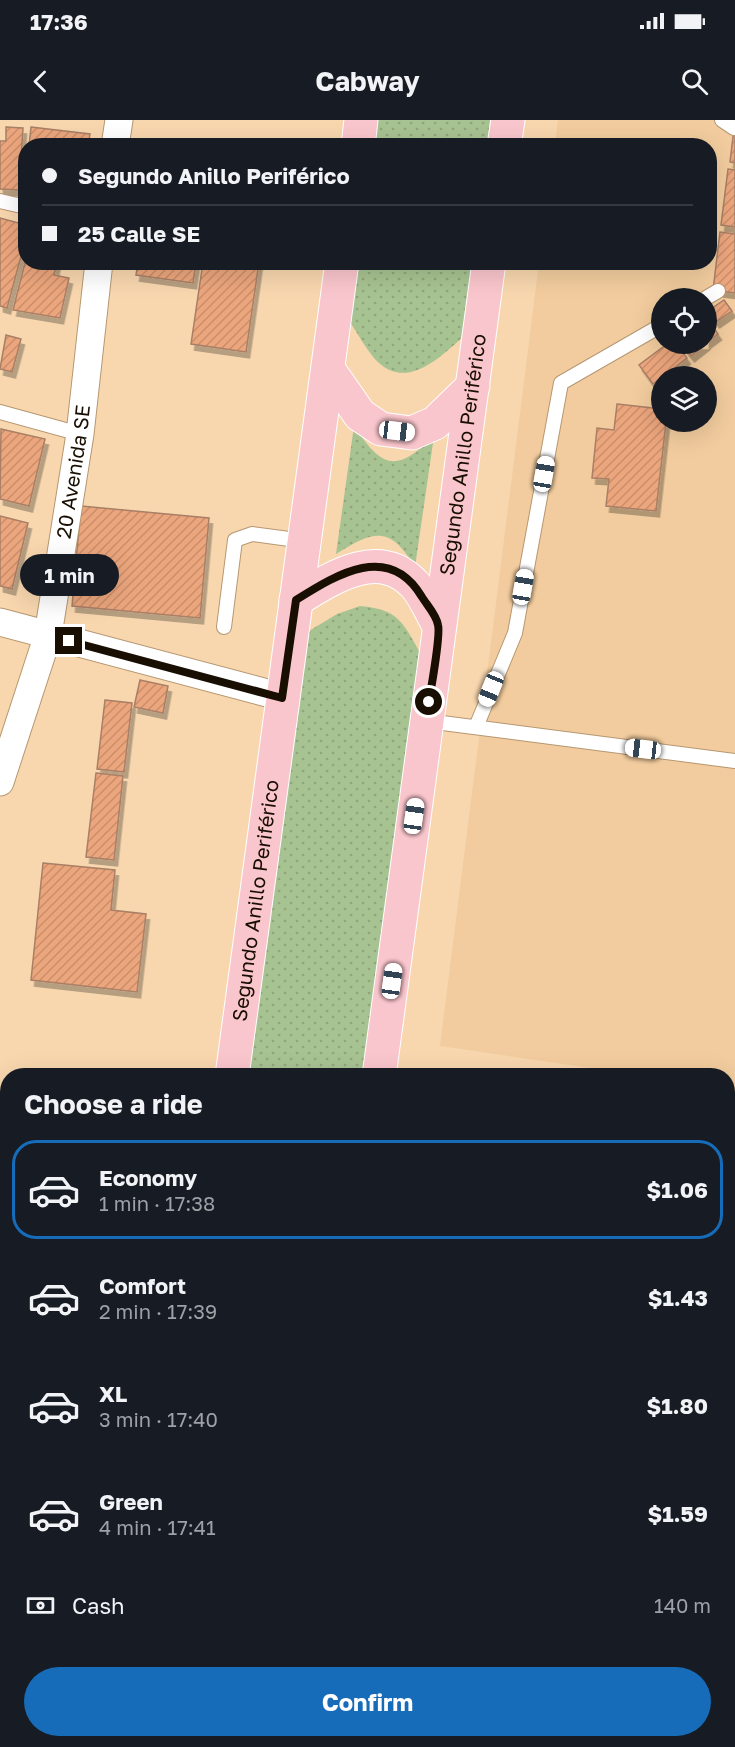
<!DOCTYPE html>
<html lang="en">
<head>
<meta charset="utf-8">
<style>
	body { margin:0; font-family:"Golos Text",sans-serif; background:#242831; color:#f1f3f6; height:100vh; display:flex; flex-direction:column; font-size:22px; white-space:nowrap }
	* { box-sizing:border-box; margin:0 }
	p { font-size:20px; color:#9ea1a6 }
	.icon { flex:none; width:33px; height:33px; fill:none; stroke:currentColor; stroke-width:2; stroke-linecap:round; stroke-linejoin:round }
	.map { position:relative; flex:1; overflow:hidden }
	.drawer { position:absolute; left:0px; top:948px; width:735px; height:680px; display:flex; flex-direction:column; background:#171b24; border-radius:24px 24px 0 0; box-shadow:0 6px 24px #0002 }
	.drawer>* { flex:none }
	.top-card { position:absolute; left:18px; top:18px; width:699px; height:132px; border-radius:24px; box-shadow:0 6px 24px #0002; display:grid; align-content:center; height:132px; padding:0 24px; background:#171b24 }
	.controls { position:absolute; left:651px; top:168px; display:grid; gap:12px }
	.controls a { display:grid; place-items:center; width:66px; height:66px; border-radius:50%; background:#171b24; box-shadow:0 6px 24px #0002; font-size:30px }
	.end { position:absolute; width:27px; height:27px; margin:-14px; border:8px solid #190e02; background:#fff; box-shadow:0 0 0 3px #fff }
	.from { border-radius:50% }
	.bubble { position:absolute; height:42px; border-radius:21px; background:#171b24; box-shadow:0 6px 24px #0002; font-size:20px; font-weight:700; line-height:42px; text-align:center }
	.car { position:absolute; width:18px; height:36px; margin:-18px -9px; border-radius:8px; box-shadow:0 0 4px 2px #0007; background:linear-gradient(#fff 24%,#345 0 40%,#fff 0 76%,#345 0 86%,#fff 0) }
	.top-card b { display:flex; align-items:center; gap:21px; height:57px; font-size:22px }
	.top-card b+b { border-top:2px solid #363941 }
	.top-card i { width:15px; height:15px; background:#f1f3f6 }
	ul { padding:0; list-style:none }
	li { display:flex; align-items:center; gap:18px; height:99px; margin:0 12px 9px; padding:0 12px; border:3px solid transparent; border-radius:24px }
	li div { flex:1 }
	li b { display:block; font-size:22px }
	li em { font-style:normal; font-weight:700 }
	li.active { border-color:#166cb9 }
	li>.icon { width:54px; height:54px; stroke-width:1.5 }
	h2 { padding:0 24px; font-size:27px; line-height:72px }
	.pay { display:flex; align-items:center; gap:15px; height:66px; padding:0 24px; font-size:22px }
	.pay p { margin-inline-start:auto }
	.cta { display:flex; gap:12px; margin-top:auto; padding:12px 24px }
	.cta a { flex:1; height:69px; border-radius:36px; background:#166cb9; color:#fff; font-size:24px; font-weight:700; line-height:69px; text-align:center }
	.status { display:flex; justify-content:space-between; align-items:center; height:42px; padding:0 30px; background:#171b24; direction:ltr }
	.status svg { height:16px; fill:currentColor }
	header { display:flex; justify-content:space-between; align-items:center; height:78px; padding:0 24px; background:#171b24; font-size:27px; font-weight:700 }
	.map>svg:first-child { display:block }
</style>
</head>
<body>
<div class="status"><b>17:36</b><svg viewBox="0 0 49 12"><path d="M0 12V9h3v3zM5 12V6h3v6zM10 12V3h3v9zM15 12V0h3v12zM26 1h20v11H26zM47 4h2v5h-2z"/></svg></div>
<header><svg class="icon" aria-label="back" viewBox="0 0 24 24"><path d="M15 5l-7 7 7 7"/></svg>Cabway<svg class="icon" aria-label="search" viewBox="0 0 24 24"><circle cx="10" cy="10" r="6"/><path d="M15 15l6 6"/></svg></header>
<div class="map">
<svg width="735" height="1627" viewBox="0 0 735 1627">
	<defs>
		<pattern id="grass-tufts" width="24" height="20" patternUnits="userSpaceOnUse" patternTransform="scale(1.5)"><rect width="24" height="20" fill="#a8c392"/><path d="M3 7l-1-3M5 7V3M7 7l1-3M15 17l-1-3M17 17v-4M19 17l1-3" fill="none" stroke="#90a67c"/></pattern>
		<pattern id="park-dots" width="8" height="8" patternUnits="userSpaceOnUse" patternTransform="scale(1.5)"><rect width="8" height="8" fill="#a8c392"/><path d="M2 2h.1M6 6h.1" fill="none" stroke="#90a67c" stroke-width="1.8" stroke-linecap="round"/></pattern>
		<pattern id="building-hatch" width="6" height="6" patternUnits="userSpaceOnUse" patternTransform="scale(1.5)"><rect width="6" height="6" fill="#eca67d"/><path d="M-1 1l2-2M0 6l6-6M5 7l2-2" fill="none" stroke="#ca8e6a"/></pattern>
		<filter id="shadow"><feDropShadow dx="3.5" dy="6" stdDeviation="0" flood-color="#0004"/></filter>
	</defs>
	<rect width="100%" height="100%" fill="#f8d7af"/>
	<path fill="#f2cc9e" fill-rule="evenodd" d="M 558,0 L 735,0 L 735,1356 L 728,1356 L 728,956 L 638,955 L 440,926 L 539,143 L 710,142 L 710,26 L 555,25 ZM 662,178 L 706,178 L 706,224 L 662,224 ZM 662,256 L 706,256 L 706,302 L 662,302 Z"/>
	<polygon fill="url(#grass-tufts)" points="728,1456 735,1456 735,1627 346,1627 347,1620 728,1620"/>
	<g fill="url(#park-dots)">
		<polygon points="378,0 490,0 487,25 375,25"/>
		<path d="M 358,143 L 472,143 L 463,217 C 439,238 405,273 374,238 C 365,227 358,214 350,202 Z"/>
		<path d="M 354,306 C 383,349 396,353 434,316 L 415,447 C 390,405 374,410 336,434 Z"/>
		<path d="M 360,486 C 399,489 403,503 421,534 L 365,955 L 244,956 L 304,514 L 337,494 Z"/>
		<polygon points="144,1620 283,1620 282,1627 143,1627"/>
	</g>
	<g fill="url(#building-hatch)" stroke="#a97f66" stroke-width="1.5" filter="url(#shadow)">
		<polygon points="735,0 735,43 730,42"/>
		<polygon points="6,7 23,8 19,70 0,69 0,21 6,21"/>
		<polygon points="31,7 90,14 88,26 29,26"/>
		<polygon points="728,49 735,50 735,107 721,105"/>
		<polygon points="26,50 26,80 21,80"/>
		<polygon points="0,98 26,105 26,118 7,188 0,186"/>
		<polygon points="720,112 735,114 735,173 713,170"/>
		<polygon points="26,139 26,142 57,142 54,155 69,158 60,198 13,190"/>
		<polygon points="138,142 196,142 193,163 136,155"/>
		<polygon points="203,142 259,142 246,232 191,224"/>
		<polygon points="724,180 732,191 716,202 708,191"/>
		<polygon points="706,197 718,214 706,223"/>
		<polygon points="6,215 21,219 12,252 0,249"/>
		<polygon points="667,224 676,224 687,238 653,264 639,245"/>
		<polygon points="681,224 706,224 691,236"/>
		<polygon points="617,284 662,289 662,302 666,302 656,391 606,386 609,359 592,358 597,308 614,310"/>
		<polygon points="1,309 45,319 29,386 0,379"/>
		<polygon points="81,386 209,398 200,498 72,486"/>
		<polygon points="0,396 28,403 12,469 0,466"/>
		<polygon points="140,560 168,566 163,593 134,587"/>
		<polygon points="105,580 132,583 124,652 97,649"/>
		<polygon points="96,653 123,656 114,740 86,737"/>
		<polygon points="43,743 115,750 111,790 146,794 137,872 31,860"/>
		<polygon points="0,1452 8,1453 8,1597 0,1596"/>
	</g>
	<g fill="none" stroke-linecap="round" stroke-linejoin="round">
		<defs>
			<g id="service">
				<polyline points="722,0 734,8"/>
				<polyline points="0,81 26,87"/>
				<polyline points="706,178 718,171"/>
				<polyline points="0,292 80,314"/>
				<polyline points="224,507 235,420 252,414 304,421"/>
				<polyline points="427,601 735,641"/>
				<polyline points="476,607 515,513 561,263 662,205"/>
				<polyline points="7,995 8,995"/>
				<polyline points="0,1169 8,1170"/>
				<polyline points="0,1412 8,1412"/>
			</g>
			<g id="minor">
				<polyline points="115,26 119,0"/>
				<polyline points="0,502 282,577"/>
				<path id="s1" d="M 0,662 L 48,515 L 80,314 L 99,142"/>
			</g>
			<g id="secondary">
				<polyline points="0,1281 8,1282"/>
				<polyline points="728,1377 735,1378"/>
				<polyline points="728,1423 735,1424"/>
			</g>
			<g id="primary">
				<polyline points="358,26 361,0"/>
				<polyline points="504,26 508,0"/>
				<polyline points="328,249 360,295 381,309 412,313 435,303 473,266"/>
				<path d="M 296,480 C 330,459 378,426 414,464 C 424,474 431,492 438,504"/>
				<path id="s2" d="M 232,956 L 342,142"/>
				<path id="s3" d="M 379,956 L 489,142"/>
				<polyline points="0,1325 8,1330"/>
				<polyline points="139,1627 140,1620"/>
				<polyline points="289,1627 290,1620"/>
				<polyline points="313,1627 314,1620"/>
			</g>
		</defs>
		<use href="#service" stroke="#b69771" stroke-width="16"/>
		<use href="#minor" stroke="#b69771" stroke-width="29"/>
		<use href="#secondary" stroke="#b69771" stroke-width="35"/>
		<use href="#primary" stroke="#fff" stroke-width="35"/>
		<use href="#service" stroke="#fff" stroke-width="14"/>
		<use href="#minor" stroke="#fff" stroke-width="27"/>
		<use href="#secondary" stroke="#fff" stroke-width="33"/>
		<use href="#primary" stroke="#fac6cd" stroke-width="33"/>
	</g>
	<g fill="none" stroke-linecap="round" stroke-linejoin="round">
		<path stroke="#190e02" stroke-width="8" d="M 69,521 L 282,578 L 296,480 C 336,455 389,421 422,477 C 427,485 437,496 438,505 C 441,516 431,567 429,582"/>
	</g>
	<g text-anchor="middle" stroke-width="4.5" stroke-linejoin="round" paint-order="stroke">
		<g font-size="20" fill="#190e02" stroke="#fefefe">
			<text dy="7" stroke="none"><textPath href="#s3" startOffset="627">Segundo Anillo Periférico</textPath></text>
			<text dy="7" stroke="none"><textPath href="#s1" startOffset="320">20 Avenida SE</textPath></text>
			<text dy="7" stroke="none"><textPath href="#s2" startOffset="177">Segundo Anillo Periférico</textPath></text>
		</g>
	</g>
</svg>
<div class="controls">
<a><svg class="icon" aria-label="locate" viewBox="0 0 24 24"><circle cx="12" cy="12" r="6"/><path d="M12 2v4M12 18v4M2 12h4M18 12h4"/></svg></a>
<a><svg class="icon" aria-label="layers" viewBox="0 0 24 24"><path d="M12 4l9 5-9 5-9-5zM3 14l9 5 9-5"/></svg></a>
</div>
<i class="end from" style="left:429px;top:582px"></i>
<i class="end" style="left:69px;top:521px"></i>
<div class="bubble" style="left:20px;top:434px;width:99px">1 min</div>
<i class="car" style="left:397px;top:311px;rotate:97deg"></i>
<i class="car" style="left:544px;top:354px;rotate:10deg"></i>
<i class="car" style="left:523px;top:467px;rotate:10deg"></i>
<i class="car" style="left:491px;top:569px;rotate:202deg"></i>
<i class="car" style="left:643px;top:629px;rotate:277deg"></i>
<i class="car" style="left:414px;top:696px;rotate:8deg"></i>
<i class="car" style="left:392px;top:861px;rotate:8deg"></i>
<div class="top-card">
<b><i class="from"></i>Segundo Anillo Periférico</b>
<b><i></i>25 Calle SE</b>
</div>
<section class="drawer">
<h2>Choose a ride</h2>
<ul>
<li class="active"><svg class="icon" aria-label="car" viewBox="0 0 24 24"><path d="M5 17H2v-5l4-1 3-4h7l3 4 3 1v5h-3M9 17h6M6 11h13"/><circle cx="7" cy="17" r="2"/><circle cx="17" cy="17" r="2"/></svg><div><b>Economy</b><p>1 min · 17:38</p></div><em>$1.06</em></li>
<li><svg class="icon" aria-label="car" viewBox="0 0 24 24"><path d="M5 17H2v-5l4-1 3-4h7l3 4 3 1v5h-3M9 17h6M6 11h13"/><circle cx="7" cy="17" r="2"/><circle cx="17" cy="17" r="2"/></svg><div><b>Comfort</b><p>2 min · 17:39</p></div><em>$1.43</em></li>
<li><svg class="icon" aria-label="car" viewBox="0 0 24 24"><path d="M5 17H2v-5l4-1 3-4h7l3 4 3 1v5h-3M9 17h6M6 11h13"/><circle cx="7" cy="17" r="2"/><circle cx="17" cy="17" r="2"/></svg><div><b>XL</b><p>3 min · 17:40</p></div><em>$1.80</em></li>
<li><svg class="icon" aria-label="car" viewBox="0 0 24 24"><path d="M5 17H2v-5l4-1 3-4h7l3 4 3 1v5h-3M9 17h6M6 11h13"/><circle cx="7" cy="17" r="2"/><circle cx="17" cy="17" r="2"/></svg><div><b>Green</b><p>4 min · 17:41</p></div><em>$1.59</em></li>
</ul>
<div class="pay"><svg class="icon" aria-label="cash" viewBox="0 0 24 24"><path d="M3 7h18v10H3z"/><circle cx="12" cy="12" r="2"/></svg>Cash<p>140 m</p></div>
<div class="cta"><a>Confirm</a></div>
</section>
</div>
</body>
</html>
